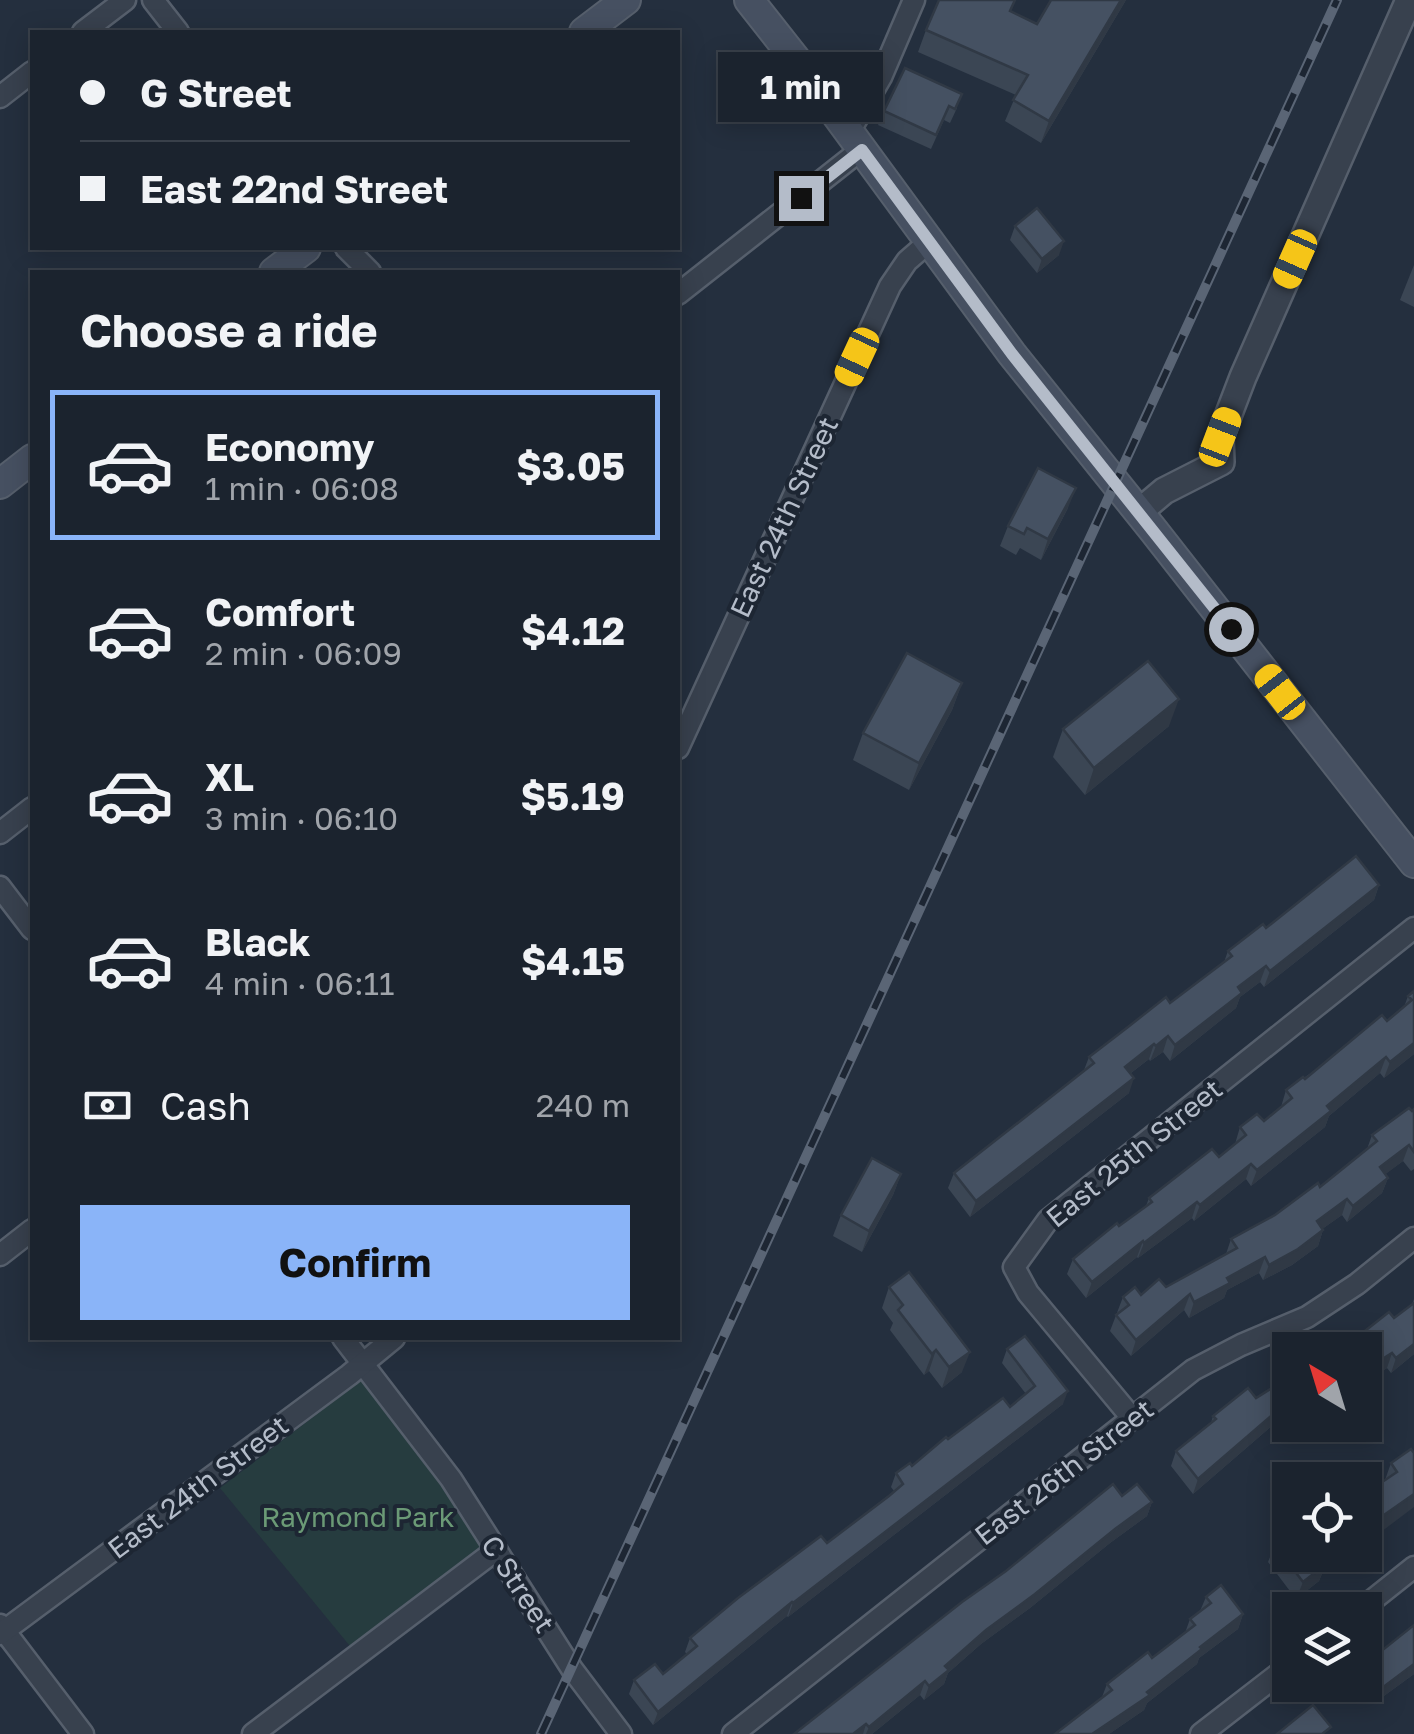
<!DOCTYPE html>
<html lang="en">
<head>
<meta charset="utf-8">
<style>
	body { margin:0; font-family:"Golos Text",sans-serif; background:#242b36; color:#f1f3f6; height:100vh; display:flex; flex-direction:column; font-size:38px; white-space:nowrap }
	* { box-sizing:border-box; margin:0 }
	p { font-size:32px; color:#a0a4aa }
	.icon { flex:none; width:55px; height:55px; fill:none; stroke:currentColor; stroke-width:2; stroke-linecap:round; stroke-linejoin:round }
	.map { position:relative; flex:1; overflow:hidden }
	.details { position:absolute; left:30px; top:270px; width:650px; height:1070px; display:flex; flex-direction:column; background:#1b232e; border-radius:0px; box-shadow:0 5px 25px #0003,0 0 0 2px #39404a }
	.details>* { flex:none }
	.top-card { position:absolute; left:30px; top:30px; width:650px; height:220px; border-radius:0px; box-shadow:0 5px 25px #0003,0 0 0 2px #39404a; display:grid; align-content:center; height:220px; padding:0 50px; background:#1b232e }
	.needle { width:65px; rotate:322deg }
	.controls { position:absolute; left:1272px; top:1332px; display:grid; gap:20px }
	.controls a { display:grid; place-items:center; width:110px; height:110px; border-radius:0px; background:#1b232e; box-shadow:0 5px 25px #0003,0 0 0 2px #39404a; font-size:50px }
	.end { position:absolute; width:45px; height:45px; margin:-22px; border:12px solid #b4bcc9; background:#111; box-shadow:0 0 0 5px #111 }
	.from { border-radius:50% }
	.bubble { position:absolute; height:70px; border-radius:0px; background:#1b232e; box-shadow:0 5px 25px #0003,0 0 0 2px #39404a; font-size:32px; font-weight:700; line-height:70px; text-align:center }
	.car { position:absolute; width:30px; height:60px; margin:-30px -15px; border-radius:12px; box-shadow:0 0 8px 2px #0007; background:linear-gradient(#f5c518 24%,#345 0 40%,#f5c518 0 76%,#345 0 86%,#f5c518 0) }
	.top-card b { display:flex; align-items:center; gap:35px; height:95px; font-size:38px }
	.top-card b+b { border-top:2px solid #39404a }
	.top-card i { width:25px; height:25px; background:#f1f3f6 }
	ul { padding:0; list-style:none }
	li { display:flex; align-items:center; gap:30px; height:150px; margin:0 20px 15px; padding:0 30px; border:5px solid transparent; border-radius:0px }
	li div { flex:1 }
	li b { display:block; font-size:38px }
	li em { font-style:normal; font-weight:700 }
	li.current { border-color:#8ab4f8 }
	li>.icon { width:90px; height:90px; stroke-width:1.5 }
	h2 { padding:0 50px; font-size:45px; line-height:120px }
	.pay { display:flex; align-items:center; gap:25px; height:110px; padding:0 50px; font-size:38px }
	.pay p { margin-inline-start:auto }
	.button { display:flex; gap:20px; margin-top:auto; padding:20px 50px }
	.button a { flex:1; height:115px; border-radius:0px; background:#8ab4f8; color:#111; font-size:40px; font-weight:700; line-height:115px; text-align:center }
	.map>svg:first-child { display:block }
</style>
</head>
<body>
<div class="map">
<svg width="1414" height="1734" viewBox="0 0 1414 1734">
	<rect width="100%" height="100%" fill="#242f3e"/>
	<polygon fill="#263c3f" points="367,1376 489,1550 354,1651 220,1488"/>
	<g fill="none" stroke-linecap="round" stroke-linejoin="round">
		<defs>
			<g id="minor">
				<polyline points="153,0 178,32"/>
				<polyline points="83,32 125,0"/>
				<polyline points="0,97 32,72"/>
				<polyline points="849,132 881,77 914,0"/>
				<polyline points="346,248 370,272"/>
				<polyline points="678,294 862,149"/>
				<polyline points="678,748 890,286 907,261 930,241"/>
				<polyline points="0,833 32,808"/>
				<polyline points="0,887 32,929"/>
				<polyline points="0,1255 32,1230"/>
				<polyline points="343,1338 451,1479 572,1669 621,1734"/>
				<polyline points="1132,1418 1028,1293 1014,1267 1048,1220 1414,928"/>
				<polyline points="1360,1610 1414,1567"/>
				<polyline points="0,1625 83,1734"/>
				<polyline points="0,1634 349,1375 394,1338"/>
				<polyline points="253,1734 496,1550"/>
				<polyline points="733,1734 1193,1370 1241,1345 1307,1317 1357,1284 1414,1238"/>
				<polyline points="1201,1734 1290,1665"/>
			</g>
			<polyline id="tertiary" points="1139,512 1164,491 1221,462 1220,437 1243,377 1409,0"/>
			<g id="secondary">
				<polyline points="749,0 797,61 1012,354 1154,531 1414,863"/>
				<polyline points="584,32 626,0"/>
				<polyline points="274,272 306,248"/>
				<polyline points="0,484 32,459"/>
			</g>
		</defs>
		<use href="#minor" stroke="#565f6c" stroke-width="25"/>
		<use href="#tertiary" stroke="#565f6c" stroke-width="30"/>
		<use href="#secondary" stroke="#565f6c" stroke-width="32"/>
		<use href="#minor" stroke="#38414e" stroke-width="20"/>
		<use href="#tertiary" stroke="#38414e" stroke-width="25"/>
		<use href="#secondary" stroke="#465061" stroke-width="28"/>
		<defs>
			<polyline id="rail" points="541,1734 1337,0"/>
		</defs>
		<use href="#rail" stroke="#5a6575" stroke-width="10"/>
		<use href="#rail" stroke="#1d2633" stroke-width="6" stroke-dasharray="19" stroke-linecap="butt"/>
	</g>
	<g fill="#3b4654">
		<polygon points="1126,0 1041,143 1005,121 1016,95 918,52 926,30 1011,12 1037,24"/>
		<polygon points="905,68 957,108 950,123 944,120 931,149 878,125"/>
		<polygon points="1015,226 1059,255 1037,273 1010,240"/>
		<polygon points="1414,265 1414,307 1400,300"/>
		<polygon points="1068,508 1041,560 1020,548 1016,555 1000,546 1008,526"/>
		<polygon points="962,683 952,710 909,790 853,760 863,733"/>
		<polygon points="1169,726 1085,795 1053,757 1063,729"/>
		<polygon points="1379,885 1374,900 1264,987 1260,982 1240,997 1236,1008 1170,1061 1163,1052 1150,1061 1149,1059 1131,1073 1129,1093 970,1217 948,1188 954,1173 1084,1070 1089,1057 1170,1003 1224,962 1228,951 1266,928"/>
		<polygon points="1414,991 1414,1054 1384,1078 1380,1073 1329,1116 1325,1127 1251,1186 1246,1179 1194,1221 1192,1218 1138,1258 1137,1257 1086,1298 1067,1274 1073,1259 1146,1206 1149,1198 1219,1157 1235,1144 1240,1127 1264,1121 1281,1107 1286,1090 1387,1021 1404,1007 1408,996"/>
		<polygon points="1414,1109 1414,1169 1411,1171 1403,1161 1385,1174 1388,1178 1382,1193 1347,1222 1342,1215 1322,1229 1323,1230 1318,1246 1292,1265 1263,1280 1259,1273 1227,1290 1224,1298 1189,1318 1184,1310 1131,1356 1110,1331 1123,1297 1141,1295 1166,1287 1226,1254 1231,1239 1275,1215 1320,1187 1367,1149 1372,1135"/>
		<polygon points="901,1174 893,1195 862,1252 833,1236 841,1215"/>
		<polygon points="889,1287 962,1372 942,1388 929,1371 924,1375 890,1330 893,1323 882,1308"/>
		<polygon points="1414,1299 1414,1354 1391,1373 1387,1368 1365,1382 1365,1350 1361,1334 1394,1318 1412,1304"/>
		<polygon points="1007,1349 1063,1404 788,1617 787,1616 653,1725 629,1694 634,1680 663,1674 687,1654 685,1652 690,1638 827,1543 894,1491 891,1487 896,1473 912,1466 948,1439 1010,1407 1026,1394 1002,1363"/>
		<polygon points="1290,1373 1290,1425 1279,1435 1273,1425 1193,1494 1171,1466 1176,1451 1211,1423 1213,1416 1256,1398 1285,1380 1287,1375"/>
		<polygon points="1411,1449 1378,1533 1366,1493 1385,1480 1391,1463"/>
		<polygon points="1122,1496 1152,1502 1147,1516 1110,1543 1030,1608 981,1644 948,1673 944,1684 924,1700 920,1695 872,1734 794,1734"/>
		<polygon points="1275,1545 1290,1555 1331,1555 1323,1561 1326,1564 1319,1581 1296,1599 1268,1562"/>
		<polygon points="1337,1555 1352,1555 1343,1563"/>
		<polygon points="1206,1597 1243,1614 1238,1629 1199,1658 1197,1664 1147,1703 1144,1710 1109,1734 1055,1734 1102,1697 1107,1684 1152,1658 1185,1633 1190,1619 1200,1611"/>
		<polygon points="1414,1625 1414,1674 1377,1701 1365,1685 1365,1664"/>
	</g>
	<g fill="#303945">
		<polygon points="1121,0 1126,0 1041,143 1049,121"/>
		<polygon points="1064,241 1059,255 1037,273 1042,259"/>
		<polygon points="1076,488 1068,508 1041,560 1048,539"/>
		<polygon points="962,683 952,710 909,790 919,763"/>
		<polygon points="1179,699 1169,726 1085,795 1094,768"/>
		<polygon points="1379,885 1374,900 1264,987 1270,971"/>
		<polygon points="1266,966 1260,982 1240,997 1236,1008 1170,1061 1175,1045 1238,987"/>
		<polygon points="1168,1036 1163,1052 1150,1061 1156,1046"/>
		<polygon points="1414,1043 1414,1054 1384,1078 1390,1062"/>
		<polygon points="1154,1044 1149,1059 1119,1082 1125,1067"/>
		<polygon points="1386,1057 1380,1073 1329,1116 1325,1127 1251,1186 1257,1170 1327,1106"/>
		<polygon points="1134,1078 1129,1093 970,1217 976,1201"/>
		<polygon points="1409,1145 1403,1161 1374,1183 1380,1167"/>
		<polygon points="1251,1164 1246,1179 1194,1221 1200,1205"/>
		<polygon points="901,1174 893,1195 862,1252 869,1231"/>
		<polygon points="1388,1178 1382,1193 1347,1222 1353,1206"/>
		<polygon points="1347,1199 1342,1215 1311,1237 1317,1221"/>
		<polygon points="1197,1202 1192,1218 1138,1258 1144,1243"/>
		<polygon points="1323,1230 1318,1246 1292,1265 1263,1280 1269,1265"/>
		<polygon points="1143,1241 1137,1257 1086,1298 1092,1282"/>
		<polygon points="1265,1257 1259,1273 1227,1290 1224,1298 1189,1318 1194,1302 1227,1278"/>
		<polygon points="1190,1294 1184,1310 1131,1356 1136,1340"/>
		<polygon points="1414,1344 1414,1354 1391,1373 1396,1358"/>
		<polygon points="936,1350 929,1371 924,1375 932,1354"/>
		<polygon points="970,1352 962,1372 942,1388 949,1367"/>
		<polygon points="1392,1353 1387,1368 1365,1382 1365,1370"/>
		<polygon points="1068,1391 1063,1404 788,1617 793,1603"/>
		<polygon points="1278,1410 1273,1425 1193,1494 1198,1479"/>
		<polygon points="1290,1417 1290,1425 1296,1425 1279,1435 1285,1420"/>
		<polygon points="1414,1494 1414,1507 1365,1544 1365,1532 1384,1515"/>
		<polygon points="1152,1502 1147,1516 1110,1543 1030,1608 981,1644 948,1673 944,1684 924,1700 929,1686 945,1666 986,1630"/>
		<polygon points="1326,1564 1319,1581 1296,1599 1303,1582"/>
		<polygon points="792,1602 787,1616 653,1725 658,1712"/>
		<polygon points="1243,1614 1238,1629 1199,1658 1197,1664 1147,1703 1144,1710 1109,1734 1092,1734 1147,1692 1200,1647"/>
		<polygon points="1414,1664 1414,1674 1377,1701 1382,1688"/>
		<polygon points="925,1681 920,1695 872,1734 866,1734 869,1727"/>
		<polygon points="866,1724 863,1734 853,1734"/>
	</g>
	<g fill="#455162" stroke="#303945" stroke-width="2.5">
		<polygon points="939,0 1015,0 1010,11 1037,24 1051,0 1121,0 1049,121 1013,100 1028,75 926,30"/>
		<polygon points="905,68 962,94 955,109 949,106 936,135 884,111"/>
		<polygon points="1037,208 1064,241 1042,259 1015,226"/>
		<polygon points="1038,468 1076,488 1048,539 1027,528 1024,534 1008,526"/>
		<polygon points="907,653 962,683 919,763 863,733"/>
		<polygon points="1148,661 1179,699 1094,768 1063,729"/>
		<polygon points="1356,856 1379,885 1270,971 1266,966 1238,987 1242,993 1175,1045 1168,1036 1156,1046 1154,1044 1125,1067 1134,1078 976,1201 954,1173 1094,1063 1089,1057 1128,1027 1166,997 1170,1003 1232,956 1228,951 1263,924 1266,928"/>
		<polygon points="1414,991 1414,1043 1390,1062 1386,1057 1327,1106 1331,1111 1257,1170 1251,1164 1200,1205 1197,1202 1144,1243 1143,1241 1092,1282 1073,1259 1117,1223 1119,1226 1152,1202 1149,1198 1212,1149 1219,1157 1246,1135 1240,1127 1257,1114 1264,1121 1292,1098 1286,1090 1303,1077 1305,1079 1382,1015 1387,1021 1412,1000 1408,996"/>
		<polygon points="1409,1108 1412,1111 1414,1109 1414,1152 1409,1145 1380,1167 1388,1178 1353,1206 1347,1199 1317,1221 1323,1230 1298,1249 1269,1265 1265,1257 1227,1278 1230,1283 1194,1302 1190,1294 1136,1340 1116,1315 1129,1305 1123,1297 1135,1287 1141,1295 1159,1279 1166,1287 1237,1248 1231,1239 1275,1215 1318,1183 1320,1187 1377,1141 1372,1135"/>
		<polygon points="872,1158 901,1174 869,1231 841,1215"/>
		<polygon points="909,1272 970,1352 949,1367 936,1350 932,1354 898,1310 903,1305 889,1287"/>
		<polygon points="1414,1303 1414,1344 1396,1358 1392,1353 1365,1370 1365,1350 1332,1350 1360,1332 1361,1334 1389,1312 1394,1318"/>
		<polygon points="1025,1336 1068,1391 793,1603 792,1602 658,1712 634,1680 655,1664 663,1674 697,1646 690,1638 738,1598 821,1536 827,1543 889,1496 903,1484 896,1473 910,1463 912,1466 946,1437 948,1439 1003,1398 1010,1407 1035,1386 1007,1349"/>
		<polygon points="1290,1373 1290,1417 1285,1420 1278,1410 1198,1479 1176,1451 1216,1419 1213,1416 1248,1388 1256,1398 1288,1378 1287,1375"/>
		<polygon points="1411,1449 1414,1453 1414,1494 1384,1515 1365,1532 1365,1491 1366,1493 1397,1472 1391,1463"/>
		<polygon points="1113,1484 1122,1496 1137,1484 1152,1502 1115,1529 1035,1594 986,1630 945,1666 949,1670 929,1686 925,1681 869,1727 866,1724 853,1734 794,1734 962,1602 1006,1571"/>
		<polygon points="1290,1533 1290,1555 1319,1555 1326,1564 1303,1582 1275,1545"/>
		<polygon points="1221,1585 1243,1614 1200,1647 1202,1649 1147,1692 1150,1695 1092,1734 1055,1734 1112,1690 1107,1684 1148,1652 1152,1658 1195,1625 1190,1619 1211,1603 1206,1597"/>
		<polygon points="1414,1625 1414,1664 1382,1688 1365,1664"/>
		<polygon points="1313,1705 1331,1727 1322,1734 1277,1734"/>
	</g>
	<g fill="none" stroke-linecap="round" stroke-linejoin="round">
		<polyline stroke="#b4bcc9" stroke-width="12" points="801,198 862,150 1012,354 1231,629"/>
	</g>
	<g text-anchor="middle" stroke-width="8" stroke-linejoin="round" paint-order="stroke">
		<g font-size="28" fill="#b4bcc9" stroke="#1d2633">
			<text transform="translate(784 517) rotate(-65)" y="10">East 24th Street</text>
			<text transform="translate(1134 1153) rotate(-39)" y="10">East 25th Street</text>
			<text transform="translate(1064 1472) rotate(-38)" y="10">East 26th Street</text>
			<text transform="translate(198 1487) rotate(-37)" y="10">East 24th Street</text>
			<text transform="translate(518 1584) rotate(57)" y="10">C Street</text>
		</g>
		<g font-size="28" fill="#6b9a76" stroke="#1d2633">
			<text x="358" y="1527">Raymond Park</text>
		</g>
	</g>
</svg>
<div class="controls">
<a><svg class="needle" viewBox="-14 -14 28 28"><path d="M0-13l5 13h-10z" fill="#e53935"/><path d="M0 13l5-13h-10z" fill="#a0a4aa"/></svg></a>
<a><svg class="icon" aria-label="locate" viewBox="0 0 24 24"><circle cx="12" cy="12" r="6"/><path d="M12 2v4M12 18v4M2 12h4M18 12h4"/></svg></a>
<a><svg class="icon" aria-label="layers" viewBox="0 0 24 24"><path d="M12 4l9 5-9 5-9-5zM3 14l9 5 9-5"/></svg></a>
</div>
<i class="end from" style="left:1231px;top:629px"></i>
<i class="end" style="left:801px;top:198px"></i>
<div class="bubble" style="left:718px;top:52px;width:165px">1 min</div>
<i class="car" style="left:1295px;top:259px;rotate:204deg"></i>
<i class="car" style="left:857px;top:357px;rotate:205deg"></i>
<i class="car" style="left:1220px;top:437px;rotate:21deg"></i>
<i class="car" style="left:1280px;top:692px;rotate:322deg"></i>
<div class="top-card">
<b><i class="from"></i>G Street</b>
<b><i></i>East 22nd Street</b>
</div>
<section class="details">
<h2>Choose a ride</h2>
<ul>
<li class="current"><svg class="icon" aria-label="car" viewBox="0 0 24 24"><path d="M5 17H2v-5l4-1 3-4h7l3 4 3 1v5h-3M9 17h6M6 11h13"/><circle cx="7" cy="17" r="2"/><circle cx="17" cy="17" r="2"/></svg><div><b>Economy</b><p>1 min · 06:08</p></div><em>$3.05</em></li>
<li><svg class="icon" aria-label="car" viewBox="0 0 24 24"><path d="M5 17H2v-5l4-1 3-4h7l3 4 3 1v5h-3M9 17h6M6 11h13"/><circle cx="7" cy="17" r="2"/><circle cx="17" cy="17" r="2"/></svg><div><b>Comfort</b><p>2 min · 06:09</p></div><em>$4.12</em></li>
<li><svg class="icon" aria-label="car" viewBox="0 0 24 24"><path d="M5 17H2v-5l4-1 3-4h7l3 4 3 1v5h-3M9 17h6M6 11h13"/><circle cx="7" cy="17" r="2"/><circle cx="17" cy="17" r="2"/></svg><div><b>XL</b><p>3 min · 06:10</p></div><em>$5.19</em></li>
<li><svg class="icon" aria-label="car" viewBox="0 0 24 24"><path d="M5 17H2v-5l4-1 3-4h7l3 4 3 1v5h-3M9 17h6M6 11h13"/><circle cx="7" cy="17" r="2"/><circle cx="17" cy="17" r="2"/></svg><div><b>Black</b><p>4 min · 06:11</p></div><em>$4.15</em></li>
</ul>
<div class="pay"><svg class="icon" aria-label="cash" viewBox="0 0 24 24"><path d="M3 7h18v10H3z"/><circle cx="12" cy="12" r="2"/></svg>Cash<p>240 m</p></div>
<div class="button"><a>Confirm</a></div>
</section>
</div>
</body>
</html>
